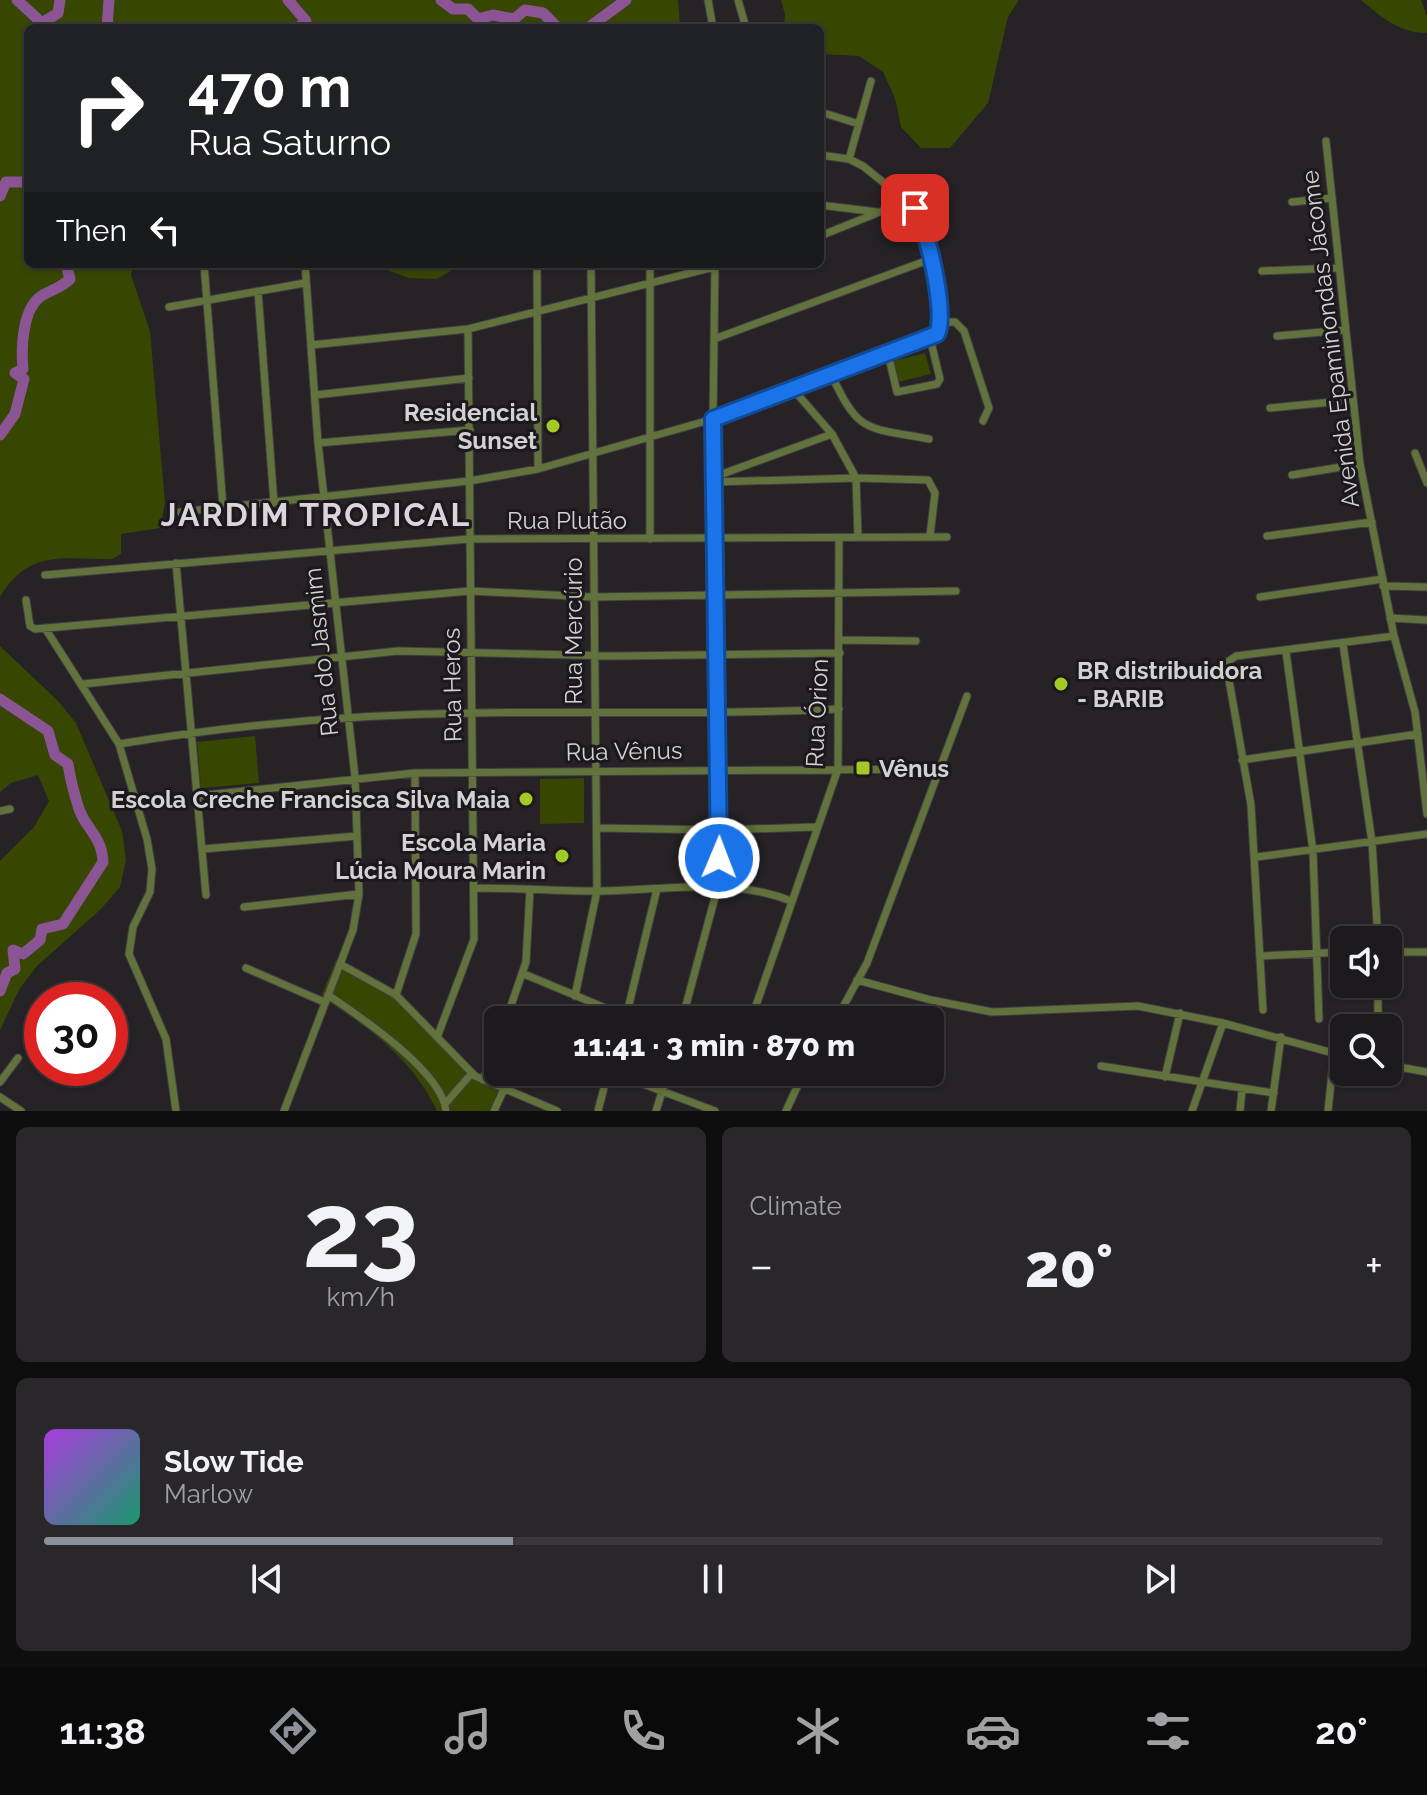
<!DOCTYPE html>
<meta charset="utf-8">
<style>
:root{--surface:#1c1a1c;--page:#292729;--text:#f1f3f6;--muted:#a0a1a3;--line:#3a383b;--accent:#8c9099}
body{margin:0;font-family:Raleway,sans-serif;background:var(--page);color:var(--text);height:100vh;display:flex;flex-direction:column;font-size:30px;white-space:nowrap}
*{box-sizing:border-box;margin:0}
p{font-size:26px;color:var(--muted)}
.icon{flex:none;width:44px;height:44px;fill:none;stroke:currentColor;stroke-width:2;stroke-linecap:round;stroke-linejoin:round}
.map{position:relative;height:1111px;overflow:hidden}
.panel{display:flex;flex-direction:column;gap:16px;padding:16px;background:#0f0e0f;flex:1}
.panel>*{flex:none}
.guide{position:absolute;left:24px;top:24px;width:800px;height:244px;border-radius:12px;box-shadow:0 2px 6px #0004,0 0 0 2px var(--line);background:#202124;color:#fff;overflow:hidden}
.tools{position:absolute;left:1330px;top:926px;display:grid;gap:16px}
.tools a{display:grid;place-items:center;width:72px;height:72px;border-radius:12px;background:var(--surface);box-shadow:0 2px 6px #0004,0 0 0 2px var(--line);font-size:40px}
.speed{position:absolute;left:24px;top:982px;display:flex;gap:16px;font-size:40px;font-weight:700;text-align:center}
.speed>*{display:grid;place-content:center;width:104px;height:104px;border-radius:50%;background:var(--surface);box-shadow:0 2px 6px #0004,0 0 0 2px var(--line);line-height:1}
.speed .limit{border:12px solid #d22;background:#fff;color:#111}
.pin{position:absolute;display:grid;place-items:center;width:68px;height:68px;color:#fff;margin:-34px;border-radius:16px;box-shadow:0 4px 12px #0006}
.me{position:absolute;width:88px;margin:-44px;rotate:1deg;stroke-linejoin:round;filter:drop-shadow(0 0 6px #0008)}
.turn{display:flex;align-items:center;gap:28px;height:168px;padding:0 32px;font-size:36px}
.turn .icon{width:104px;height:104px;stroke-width:2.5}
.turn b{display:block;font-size:56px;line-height:68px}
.then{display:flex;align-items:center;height:76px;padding:0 32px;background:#0003;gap:16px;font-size:30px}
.big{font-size:60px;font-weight:800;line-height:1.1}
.panel .card{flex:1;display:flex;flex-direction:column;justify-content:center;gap:12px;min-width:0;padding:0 28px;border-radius:12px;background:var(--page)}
.panel .dial{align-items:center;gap:0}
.dial b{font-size:104px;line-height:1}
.song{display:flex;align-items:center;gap:24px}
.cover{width:96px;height:96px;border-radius:12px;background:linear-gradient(135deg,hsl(280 70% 55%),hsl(160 70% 35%))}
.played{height:8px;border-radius:4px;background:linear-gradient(90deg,var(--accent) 35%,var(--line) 35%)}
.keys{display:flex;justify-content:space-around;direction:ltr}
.heat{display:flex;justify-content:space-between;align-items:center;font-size:44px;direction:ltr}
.panel .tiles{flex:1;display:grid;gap:16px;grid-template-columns:1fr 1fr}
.card:last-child{grid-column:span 2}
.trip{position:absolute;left:484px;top:1006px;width:460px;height:80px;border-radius:12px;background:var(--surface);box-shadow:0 2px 6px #0004,0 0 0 2px var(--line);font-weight:800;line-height:80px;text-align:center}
.dock{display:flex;height:128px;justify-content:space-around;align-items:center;background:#0b0a0b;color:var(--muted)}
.dock .icon{width:56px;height:56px}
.dock .active{color:var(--accent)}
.dock b{font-size:36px;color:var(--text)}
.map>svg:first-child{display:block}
.green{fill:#374702}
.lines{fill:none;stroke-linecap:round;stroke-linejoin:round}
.river{stroke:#8a5495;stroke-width:11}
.minor-casing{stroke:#423e42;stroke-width:9}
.minor{stroke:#62723c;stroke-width:7}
.route-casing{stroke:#114b97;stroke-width:20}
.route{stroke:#1a73e8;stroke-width:14}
.poi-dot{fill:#a3c926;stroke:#1c181d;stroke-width:3}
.labels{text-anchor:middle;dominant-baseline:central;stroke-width:6;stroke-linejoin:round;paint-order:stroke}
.street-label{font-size:24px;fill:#d3d1d4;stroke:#1c181d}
.poi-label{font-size:24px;font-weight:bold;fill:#d3d1d4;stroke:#1c181d;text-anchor:end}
.district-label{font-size:32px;font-weight:bold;letter-spacing:2px;fill:#dad5db;stroke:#1c181d}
</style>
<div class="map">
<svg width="1427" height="1111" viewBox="0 0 1427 1111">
<rect width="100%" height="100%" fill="#262226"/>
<!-- green -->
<path class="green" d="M0,0h678l2,26 -652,2v236h105l-2,11 19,56 15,172 -5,25 -39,6v20l-9,5c-49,0 -84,-10 -112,38z
M781,0h238l-11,17 -20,86 -38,45h-29l-20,-21 -6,-29 -12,-26 -24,-16 -39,-2v-26h-36l1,-13z
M1361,0h60l6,16v17c-27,0 -46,-16 -66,-33z
M371,264h90l-24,15 -28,-1z
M925,353l6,21 -33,8 -4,-21z
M0,646l58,55 18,22 46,108 4,29 -6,27 -19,22 -64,57 -17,22 -20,42v-169l34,-34 15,-26 -11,-26 -27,8 -11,9z
M255,736l4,47 -58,5 -4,-46z
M584,778v45l-44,1v-45z
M336,960l53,33 49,45 31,38 32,14 -9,21h-55c-25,-53 -68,-84 -116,-114z"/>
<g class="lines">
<!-- river -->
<path class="river" d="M17,0l25,23 16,-10 2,-13
M288,0l18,21 -8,7
M441,0l12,9h15l10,10 15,-4 21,4 11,-9 18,3 15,15
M107,28l2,-28
M588,28l38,-28
M0,196l6,-14h19l3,5
M0,435l15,-21 9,-35 -9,-6 8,-4c-2,-21 -1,-62 20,-74 10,-6 18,-7 27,-16l-4,-15
M0,699l48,32 7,24 13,9c2,13 6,29 10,42 6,22 24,29 25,56l-40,62 -21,5 -2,11 -17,14 -10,-4 2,19 -8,4 -7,18"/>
<!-- minor casing -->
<g class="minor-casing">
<path id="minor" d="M708,0l5,28
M738,0l8,28
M827,114l32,10
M1326,141l34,323 34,172 21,76 12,102
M849,159l22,-78
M1292,202l40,-4
M820,205l57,7
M820,236l87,-35
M204,264l19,243
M537,264l1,205
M1262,271l76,-3
M258,291l16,212
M169,307l136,-24
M940,322h15l9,9 25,77 -6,13
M1277,336l68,-6
M714,339l217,-80
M311,345l157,-16 258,-65
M888,354l9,38 40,-8 3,-5 -10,-41
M831,374c28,60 34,53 98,65
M792,388l40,46 24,44 2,59
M315,395l154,-17
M1270,408l83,-8
M318,443l152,-13
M1415,453l12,30
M1292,475l68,-11
M714,477l118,-43
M714,482l142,-4 72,2 7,13 -5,43
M180,512l289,-31 69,-12 175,-50 221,-83 6,-14 -9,-63 -16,-51 -52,-42 -14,-7 -29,-4
M1267,536l105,-14
M650,539v-275
M176,563l30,332
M45,575l424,-36 478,-2
M1383,586l44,1
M1260,597l123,-18
M26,600l4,26 5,3 435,-38 122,6 364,-6
M1390,618l36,2
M45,628l74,116 28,95 5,30 -2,23 -17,35 -4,27 37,85 10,72
M839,640l77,1
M1343,644l29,198 6,98
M1286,652l27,199 6,168
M83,684l315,-33 221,5 221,-3
M119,744c116,-19 238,-30 356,-31 122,-2 243,2 364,-4
M1242,760l176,-26
M196,796l219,-23 528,-4
M0,811l10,-2
M598,828l121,2 96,-3
M203,849l154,-13
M1257,857l170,-23
M475,888c41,0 81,3 122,3 65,0 132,-15 194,10
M244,907l115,-13
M1388,952h39
M1261,956l83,-4
M340,964l56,31 79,81 82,35
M246,968l78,34
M524,974l110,46
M857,980l74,20 61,12 146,-6 85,17 121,33
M328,995c31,21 114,76 118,116
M396,995l20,-61 -1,-161
M575,996l22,-105 -6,-627
M1263,1010l-12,-205 -25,-142 10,-7 158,-20
M626,1017l31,-128
M506,1020l20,-58 4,-73
M682,1020l36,-134 1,-172 -6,-295 2,-155
M751,1020l87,-251 1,-231
M836,1020l31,-57 100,-267
M1378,1028v-44
M438,1035l36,-96 -6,-610
M930,1053l2,1
M1388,1065l39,7
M1101,1066l173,27
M611,1072l104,39
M773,1072l25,9
M1165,1077l15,-64
M483,1080l15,-38
M0,1082l18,-24
M0,1097l21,14
M445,1104l27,-31
M284,1111l69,-181 6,-36 -4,-117 -37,-334 -13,-179
M494,1111l10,-22
M598,1111l10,-39
M656,1111l12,-39
M786,1111l18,-39
M1192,1111l31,-88
M1240,1111l2,-21
M1271,1111l10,-74
M1328,1111l6,-57"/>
</g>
<!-- minor -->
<use href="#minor" class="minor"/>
</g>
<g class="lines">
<!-- route casing -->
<g class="route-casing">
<path id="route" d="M719,858l-6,-439 224,-85c10,-20 -10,-107 -22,-126"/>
</g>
<!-- route -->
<use href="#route" class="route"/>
</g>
<!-- markers -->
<g class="poi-dot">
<circle cx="553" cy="426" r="8"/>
<circle cx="1061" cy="684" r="8"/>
<rect x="855" y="760" width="16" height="16" rx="4"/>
<circle cx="526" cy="799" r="8"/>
<circle cx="562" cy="856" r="8"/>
</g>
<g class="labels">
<!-- street labels -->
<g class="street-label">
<text transform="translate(1330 339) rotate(-97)">Avenida Epaminondas Jácome</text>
<text x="567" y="520">Rua Plutão</text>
<text transform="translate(573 631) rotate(-90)">Rua Mercúrio</text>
<text transform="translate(321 652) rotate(-96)">Rua do Jasmim</text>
<text transform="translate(452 685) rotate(-91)">Rua Heros</text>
<text transform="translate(817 713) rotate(-87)">Rua Órion</text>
<text transform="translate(624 751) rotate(-1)">Rua Vênus</text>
</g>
<!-- poi labels -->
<g class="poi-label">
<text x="537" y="412">Residencial<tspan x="537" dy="28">Sunset</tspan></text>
<text x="1077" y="670" text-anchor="start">BR distribuidora<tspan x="1077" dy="28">- BARIB</tspan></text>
<text x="879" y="768" text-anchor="start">Vênus</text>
<text x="510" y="799">Escola Creche Francisca Silva Maia</text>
<text x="546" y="842">Escola Maria<tspan x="546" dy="28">Lúcia Moura Marin</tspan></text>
</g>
<!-- district labels -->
<g class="district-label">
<text x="316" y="514">JARDIM TROPICAL</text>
</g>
</g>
</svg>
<div class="tools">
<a><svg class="icon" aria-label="sound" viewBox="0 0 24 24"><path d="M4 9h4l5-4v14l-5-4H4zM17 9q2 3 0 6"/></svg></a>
<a><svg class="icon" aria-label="search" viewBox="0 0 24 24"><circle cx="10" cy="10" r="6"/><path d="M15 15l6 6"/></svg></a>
</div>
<div class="speed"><div class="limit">30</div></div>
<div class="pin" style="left:915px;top:208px;background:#d93025"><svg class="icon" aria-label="arrive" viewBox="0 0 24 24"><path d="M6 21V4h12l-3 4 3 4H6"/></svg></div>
<svg class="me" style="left:719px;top:858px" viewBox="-20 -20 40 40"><circle r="17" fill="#1a73e8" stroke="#fff" stroke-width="3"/><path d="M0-11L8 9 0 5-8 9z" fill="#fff"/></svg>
<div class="trip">11:41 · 3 min · 870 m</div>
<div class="guide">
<div class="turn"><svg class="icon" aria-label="right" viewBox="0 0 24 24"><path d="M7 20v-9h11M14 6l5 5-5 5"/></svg><div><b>470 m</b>Rua Saturno</div></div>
<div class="then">Then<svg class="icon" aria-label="left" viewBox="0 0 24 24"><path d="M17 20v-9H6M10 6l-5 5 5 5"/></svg></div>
</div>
</div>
<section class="panel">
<div class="tiles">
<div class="card dial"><b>23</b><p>km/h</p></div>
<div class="card"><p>Climate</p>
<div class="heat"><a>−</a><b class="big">20°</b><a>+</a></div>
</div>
<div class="card">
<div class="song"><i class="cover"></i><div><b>Slow Tide</b><p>Marlow</p></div></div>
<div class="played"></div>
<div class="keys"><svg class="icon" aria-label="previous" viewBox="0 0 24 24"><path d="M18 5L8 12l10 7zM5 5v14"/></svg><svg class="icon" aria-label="pause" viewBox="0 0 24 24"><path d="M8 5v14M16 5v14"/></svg><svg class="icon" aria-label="next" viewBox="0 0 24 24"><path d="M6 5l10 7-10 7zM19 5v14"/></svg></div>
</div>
</div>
</section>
<nav class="dock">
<b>11:38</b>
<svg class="icon active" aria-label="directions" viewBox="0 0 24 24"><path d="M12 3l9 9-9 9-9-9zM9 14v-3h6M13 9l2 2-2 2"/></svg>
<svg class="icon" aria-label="music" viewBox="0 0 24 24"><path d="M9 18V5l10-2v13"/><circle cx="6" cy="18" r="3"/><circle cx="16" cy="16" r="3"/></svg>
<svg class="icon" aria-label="phone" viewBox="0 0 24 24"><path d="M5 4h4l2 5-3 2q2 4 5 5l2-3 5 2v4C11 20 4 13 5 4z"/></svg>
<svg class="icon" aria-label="climate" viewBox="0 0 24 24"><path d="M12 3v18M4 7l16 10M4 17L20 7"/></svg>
<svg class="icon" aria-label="car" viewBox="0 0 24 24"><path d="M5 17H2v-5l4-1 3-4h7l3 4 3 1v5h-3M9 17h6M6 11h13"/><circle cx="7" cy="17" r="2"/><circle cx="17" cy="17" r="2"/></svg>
<svg class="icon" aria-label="filters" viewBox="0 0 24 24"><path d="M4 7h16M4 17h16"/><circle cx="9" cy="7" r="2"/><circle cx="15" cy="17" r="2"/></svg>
<b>20°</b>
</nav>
